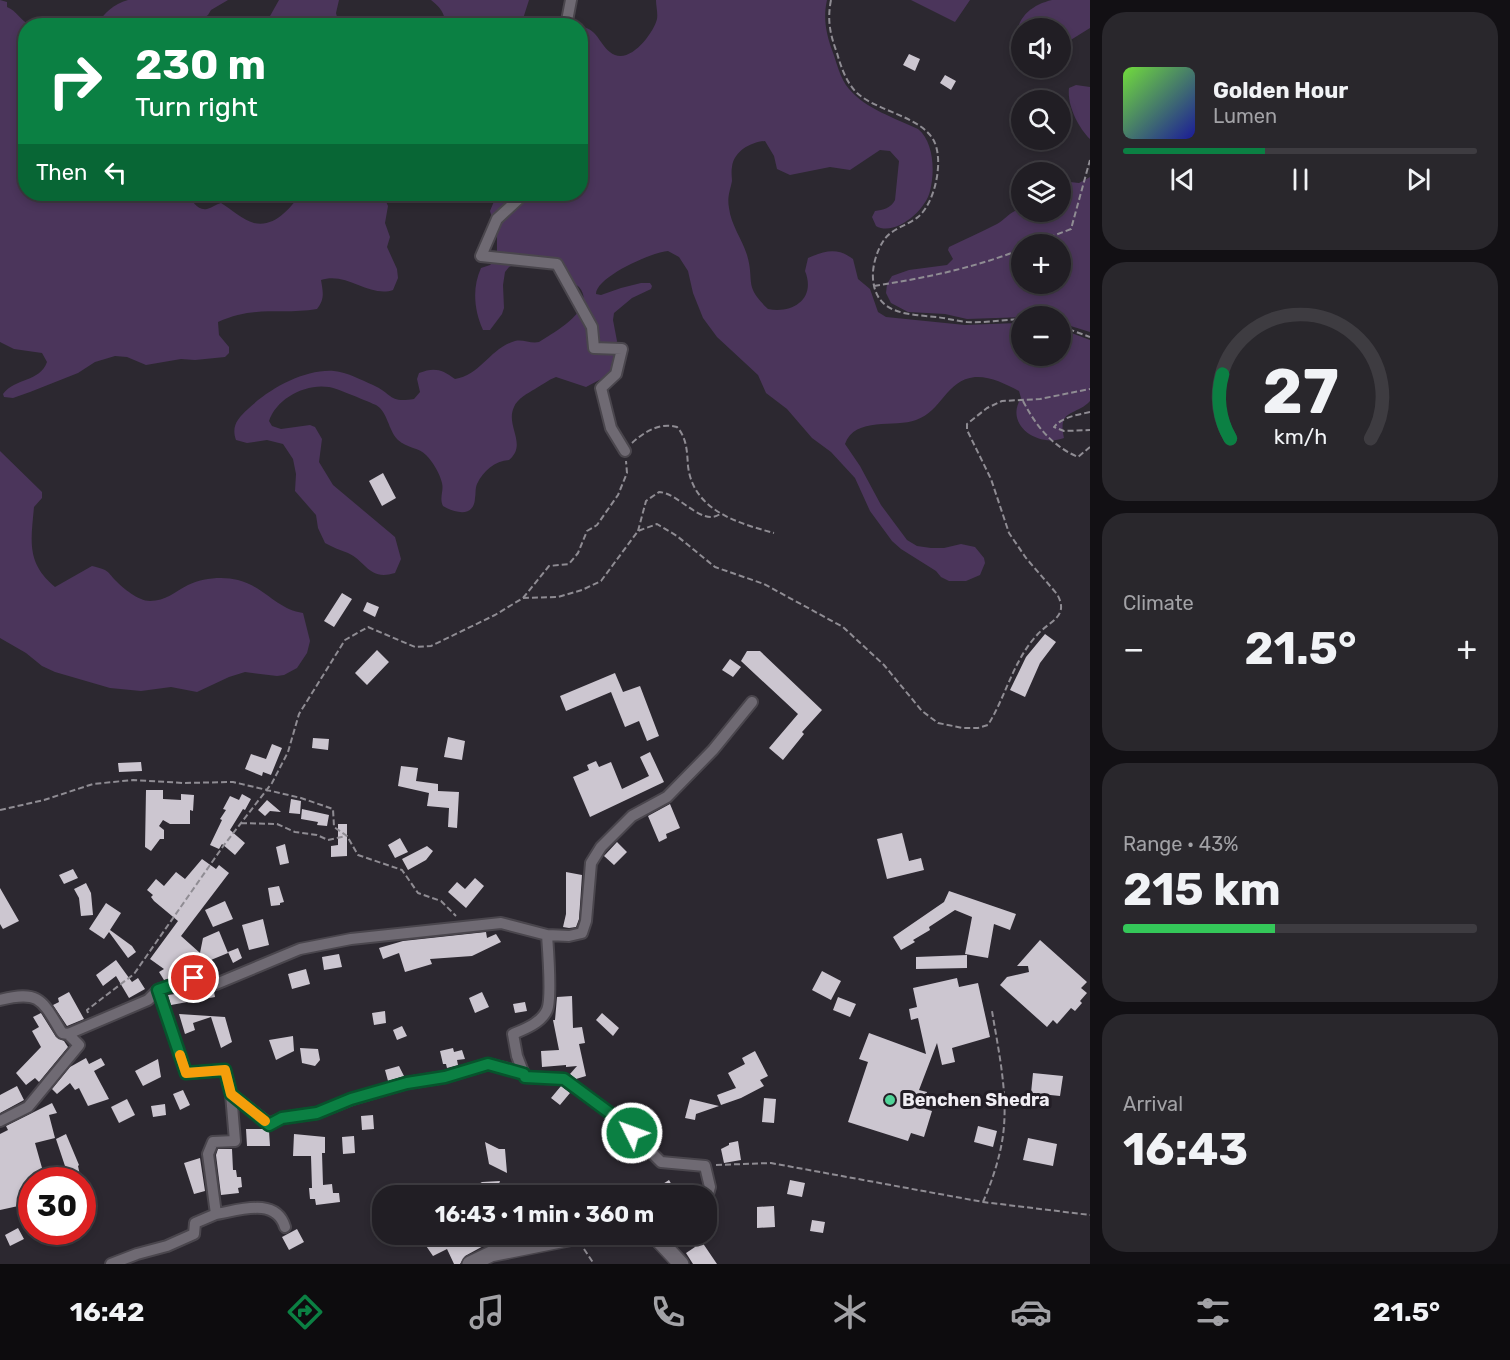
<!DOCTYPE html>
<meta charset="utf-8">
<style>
:root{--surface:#211e24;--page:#29272c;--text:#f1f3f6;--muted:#a2a2a6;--line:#3e3c41;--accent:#0b8043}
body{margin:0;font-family:Rubik,sans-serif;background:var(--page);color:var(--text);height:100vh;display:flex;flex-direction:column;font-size:22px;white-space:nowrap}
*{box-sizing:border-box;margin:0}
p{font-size:20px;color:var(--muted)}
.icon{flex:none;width:33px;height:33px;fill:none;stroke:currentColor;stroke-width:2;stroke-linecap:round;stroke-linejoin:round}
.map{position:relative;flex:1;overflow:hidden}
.side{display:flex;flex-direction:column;gap:12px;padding:12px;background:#121014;width:420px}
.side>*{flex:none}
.top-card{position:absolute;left:18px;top:18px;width:570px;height:183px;border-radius:24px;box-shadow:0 3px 9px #0003,0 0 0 2px var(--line);background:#0b8043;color:#fff;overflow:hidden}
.buttons{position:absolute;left:1011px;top:18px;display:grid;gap:12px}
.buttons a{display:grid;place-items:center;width:60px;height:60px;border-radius:50%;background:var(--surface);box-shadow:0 3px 9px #0003,0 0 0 2px var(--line);font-size:30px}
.speed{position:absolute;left:18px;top:1167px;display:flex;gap:12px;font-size:30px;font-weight:700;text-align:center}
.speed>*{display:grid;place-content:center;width:78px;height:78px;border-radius:50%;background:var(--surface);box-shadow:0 3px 9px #0003,0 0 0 2px var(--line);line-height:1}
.speed .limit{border:9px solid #d22;background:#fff;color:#111}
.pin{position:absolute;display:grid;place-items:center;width:51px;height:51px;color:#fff;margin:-26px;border:3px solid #fff;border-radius:50%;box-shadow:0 2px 6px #0007}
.me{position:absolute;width:66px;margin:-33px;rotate:312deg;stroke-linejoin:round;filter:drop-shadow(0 0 4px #0008)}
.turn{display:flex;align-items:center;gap:21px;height:126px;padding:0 18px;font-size:27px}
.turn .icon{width:78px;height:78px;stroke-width:2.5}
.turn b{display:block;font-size:42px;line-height:51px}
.then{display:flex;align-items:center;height:57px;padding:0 18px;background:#0003;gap:12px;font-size:22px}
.big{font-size:45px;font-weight:700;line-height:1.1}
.side .tile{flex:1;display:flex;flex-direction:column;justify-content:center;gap:9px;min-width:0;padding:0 21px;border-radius:24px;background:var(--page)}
.side .dial{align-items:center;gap:0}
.dial svg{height:156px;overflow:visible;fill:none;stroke:var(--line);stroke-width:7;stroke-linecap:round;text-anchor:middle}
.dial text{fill:var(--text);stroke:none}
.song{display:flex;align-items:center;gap:18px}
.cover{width:72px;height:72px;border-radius:9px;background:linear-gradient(135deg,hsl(100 70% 55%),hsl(240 70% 35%))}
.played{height:6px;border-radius:3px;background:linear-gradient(90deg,var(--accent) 40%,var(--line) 40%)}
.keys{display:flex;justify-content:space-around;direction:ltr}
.heat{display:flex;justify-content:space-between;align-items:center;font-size:33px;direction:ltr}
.charge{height:9px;border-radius:4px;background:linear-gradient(90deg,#34c759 43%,var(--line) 0)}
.trip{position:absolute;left:372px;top:1185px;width:345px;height:60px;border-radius:24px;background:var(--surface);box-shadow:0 3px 9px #0003,0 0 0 2px var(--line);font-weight:700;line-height:60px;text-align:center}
.menu{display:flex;height:96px;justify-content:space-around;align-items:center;background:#0d0c0e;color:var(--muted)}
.menu .icon{width:42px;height:42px}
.menu .selected{color:var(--accent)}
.menu b{font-size:27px;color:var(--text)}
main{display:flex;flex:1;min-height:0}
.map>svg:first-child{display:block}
.green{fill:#4b355b;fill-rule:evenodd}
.building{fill:#ccc6d0}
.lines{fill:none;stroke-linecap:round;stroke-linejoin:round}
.street-casing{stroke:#4a464d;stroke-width:14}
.secondary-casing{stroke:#4a464d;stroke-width:18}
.path{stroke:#8f8c93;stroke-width:2;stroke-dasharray:6 3;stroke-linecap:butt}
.street{stroke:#6f6a73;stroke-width:10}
.secondary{stroke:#6f6a73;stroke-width:15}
.route-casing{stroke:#07532c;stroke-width:15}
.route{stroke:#0b8043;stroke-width:10}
.slow{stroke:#f59e0b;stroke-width:10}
.poi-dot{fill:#50d398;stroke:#231e26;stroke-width:2}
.labels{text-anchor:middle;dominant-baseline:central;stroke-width:6;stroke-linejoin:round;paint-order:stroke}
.poi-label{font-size:18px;font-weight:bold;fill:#f0edf3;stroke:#231e26;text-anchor:start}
</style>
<main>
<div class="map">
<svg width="1090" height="1264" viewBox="0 0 1090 1264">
<rect width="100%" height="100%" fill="#2c2830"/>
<!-- green -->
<path class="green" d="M0,0l7,2v5c10,4 13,13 23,18l-4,1v168h164c1,7 8,17 17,15 5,-1 9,-5 14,-6 10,6 22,17 33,20 20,5 37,-15 46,-29h80l4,3 4,9 -3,17 5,14 -3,10 10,22 1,9 -5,12c-23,8 -47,-19 -72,-10 2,12 4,19 -4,29 -37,6 -62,-4 -99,13l1,13 10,12v6l-4,4 -30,3 -14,-1 -35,6 -19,-8 -12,-1 -20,6 -17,11 -48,19 -17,6 -9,-1 -1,-3c12,-16 37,-12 44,-32l-5,-9 -28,-4 -14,-7z
M128,0h100l-17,10 -3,5 -15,10h-97c9,-12 17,-21 32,-25z
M279,0h60l-3,13 3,12h-74z
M431,0h98l-8,25 -76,1c1,-12 -5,-19 -14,-26z
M656,0h171c-4,18 -1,33 5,50 5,13 8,29 17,39 17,20 46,29 69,40 16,13 17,43 12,62 -4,19 -35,46 -54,35l-4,-9 3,-6c8,-1 16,-3 20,-11l4,-39 -9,-10 -10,-1 -30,20 -20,-3 -40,8 -13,-6 -3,-13 -9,-15c-14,1 -31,10 -33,26 -1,5 0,10 0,14 -2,10 -5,16 -3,27 2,17 13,31 18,47 8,27 -4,30 21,54 26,5 48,-11 37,-38l3,-13c17,-7 29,-11 45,1l5,20 12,10 8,23 8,5 79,8 56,-2 1,33h38l1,-27 29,11v61c-13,15 -33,7 -26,37 -26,10 -60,-13 -43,-40l-2,-7c-13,-7 -29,-15 -44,-14 -29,3 -33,34 -59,43 -21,8 -61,-4 -71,24l15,22 21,39 26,35 10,6 14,2h13l17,-4 14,3 9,11 1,5 -5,12 -14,6h-17l-8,-4 -5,-6 -35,-22 -9,-8 -22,-30 -15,-33 -24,-26 -19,-14 -25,-29 -21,-16 -8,-18 -41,-38 -14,-19 -10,-25 -5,-22 -9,-14 -11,-6c-16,1 -72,26 -72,43l5,1 20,-7 20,-5h9l2,3 -1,3 -19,9 -18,15 -1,7 4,21 -7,31 -5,5 -19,10 -30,-10c-8,3 -14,8 -21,12 -7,4 -18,10 -21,18 -9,19 14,37 -5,53 -14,1 -26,11 -32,24 -2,5 -1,9 -2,14 -1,20 -20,15 -32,8 -4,-8 1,-15 -1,-23 -2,-9 -9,-21 -16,-28 -6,-7 -19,-7 -28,-15 -10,-10 -10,-28 -22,-35 -5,-2 -42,-18 -47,-18 -24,-4 -53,12 -60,34l3,5 9,3 29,-4 5,2 7,12 -3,23 14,23 62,52 6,22 -6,14c-26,8 -28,-11 -47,-20 -8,-3 -16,-6 -23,-10l-7,-15 -2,-13 -21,-24 1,-17 -3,-15 -10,-15 -16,-4 -20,3 -11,-3c-5,-14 2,-22 12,-31 21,-20 56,-40 86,-38 13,1 27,9 39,14 20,9 15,18 41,14l6,-7 -3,-13 2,-6c15,-6 23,-4 36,6 26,-4 35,-31 60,-38 8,-2 16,3 24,1 14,-9 59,-33 40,-55 -4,-4 -8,-4 -13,-6 -14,-10 -13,-20 -33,-25l-24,11 -4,5 -2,13 1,23 -2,6 -12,16h-7c-9,-20 -11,-42 -2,-62l9,-3 7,-7v-23l-7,-24 7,-17h83l1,-167c18,1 19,22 34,28 17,7 39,-23 42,-36 1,-6 -1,-13 -1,-19z
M911,0h59l-15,22z
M1052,0h38v28l-29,18 -1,-18h-38l-1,14 -4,-6c0,-20 17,-32 35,-36z
M1076,85l14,2v52c-12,-12 -23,-34 -21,-51z
M1058,166l12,16 9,1 11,-6v155l-29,-9 -1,-7 -93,3 -22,-5 -37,-2 -17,-9 -5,-10 1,-9 5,-8 17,-6 38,-5 6,-6 -5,-9 1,-3c16,-8 33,-15 48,-23 9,-5 13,-13 24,-15l1,3h38v-40h-12l6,-5zM1022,244h38v40h-38z
M0,451l42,41v6l-8,9c-3,34 -8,56 21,80l37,-21c4,1 9,2 13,4 4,2 7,7 10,10 8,8 23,21 35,21 16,0 24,-9 38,-16 14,-7 35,-9 50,-5 25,6 40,30 65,33l7,28 -3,12 -10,15 -13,7 -7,1 -32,-4 -16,5 -32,15 -26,-5 -30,4 -31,-3 -55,-16 -13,-6 -16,-13 -26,-15z"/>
<!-- building -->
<path class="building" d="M909,54l11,5 -5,12 -12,-6z
M945,75l11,6 -5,9 -11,-7z
M383,473l13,25 -14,8 -13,-25z
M342,593l10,6 -18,28 -10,-6z
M367,602l12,5 -4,10 -12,-6z
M1045,634l11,8 -16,21 -15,34 -15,-7 16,-33z
M377,650l12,12 -22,23 -12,-12z
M747,651h13l62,59 -20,22 2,2 -21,26 -14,-12 29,-34 -57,-53z
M730,659l11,8 -8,10 -11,-7z
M615,673l8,19 17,-6 19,50 -12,5 -8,-20 -14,6 -14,-35 -45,19 -6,-15z
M448,737l17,4 -3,19 -18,-3z
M313,738l16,1 -1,11 -16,-2z
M272,744l10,4 -11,27 -8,-3 -1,4 -17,-7 6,-15 15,5z
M650,752l14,30 -74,35 -17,-40 16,-7 -2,-5 9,-4 3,6 12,-5 11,27 27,-13 -9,-19z
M141,762l1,9 -23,1 -1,-9z
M401,766l17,2 -2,13 22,3v7l21,1 -2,36 -9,-1 1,-19 -22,-2 2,-13 -31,-7z
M146,790h17v9l18,1v-6l13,1 -1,16 -3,-1v14h-20l-7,-4 -4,6 5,4v9h-4l-9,12 -6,-4z
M242,794l9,5 -6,11 -2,-1 -13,21 15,13 -10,12 -13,-11 -3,5 -9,-4 12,-25 -2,-1 6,-9 -3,-1 7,-13 9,4z
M291,799l10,2 -1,13 -11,-1z
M267,800l14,12 -11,-1 -5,5 -7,-6z
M670,804l10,24 -14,6 1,4 -8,4 -11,-26z
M302,809l27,6 -2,11 -10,-1 1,-3 -17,-3z
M338,824h9v32l-16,1v-11l7,-1z
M902,833l7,28 12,-3 3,12 -37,9 -10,-40z
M400,838l8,14 -13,6 -7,-13z
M617,842l10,10 -13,13 -10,-9z
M285,844l4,19 -9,2 -4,-18z
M427,846l6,5 -7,9 -18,10 -6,-11z
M202,859l14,10 3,-4 10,8 -48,63 19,17 3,-15 16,-7 9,22 -27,11 2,8 -11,-1 -28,9 -5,-8 5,-3 -14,-10 28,-38 -24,-20 -3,-4 2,-2 -6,-5 9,-11 8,7 12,-14 9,7z
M73,869l5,9 -14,6 -5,-9z
M566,872l16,3 -3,44 -3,8 -7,1 -6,-1 3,-13z
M475,878l9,8 -18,22 -18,-16 9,-10 8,7z
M86,883l5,10 2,22 -12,1 -2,-18 -5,-9z
M279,886l5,16 -4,1v2l-9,1 -3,-18z
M0,888l19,33 -16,8 -3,-5z
M949,891l67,23 -6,16 -16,-6 -6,34 -23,-4 7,-37 -17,-7 -26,17 1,3 -17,10 2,2 -14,8 -8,-13 51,-35z
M225,901l8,18 -20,8 -8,-17z
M106,903l15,10 -11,17 22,16 4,6 -8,6 -19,-26 -5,7 -15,-10z
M263,919l6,26 -20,5 -7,-25z
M486,932l1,6 9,-4 5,8 -29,14 -42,3 2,5 -27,8 -6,-19 -16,6 -4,-11 24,-7z
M1040,940l47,42 -6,6 6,5 -7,8 2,2 -7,8 -4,-3 -14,16 -4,-4 -6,7 -47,-42 7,-8 22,-5 -1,-6h-11z
M238,948l4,10 -9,5 -5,-11z
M339,954l3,13 -18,3 -2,-13z
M967,955v13l-51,1v-12z
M116,960l16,22 6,-4 7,11 -16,9 -13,-22 -13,10 -7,-11z
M306,969l4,15 -18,5 -4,-15z
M822,971l19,10 -10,19 -19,-10z
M957,978l2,9 19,-4 12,54 -38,11 3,14 -13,3 -5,-22 -18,47 8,2 -5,16 10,3 -8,26 -13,-4 -3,8 -60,-19 20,-60 -9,-3 10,-26 57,21 -8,-36 -7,2 -2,-11 8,-2 -4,-19z
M69,992l15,27 -17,7 -14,-21 6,-3 -1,-4z
M190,992l7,3 17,-3 1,5 -44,8 -3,-10z
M482,992l7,15 -14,6 -6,-15z
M572,996l1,32 9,-1 3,16 -6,1 7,32 -10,3 -6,-5 7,-8 -11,1v-2l-24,2 -1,-16 18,-1 -6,-30h2l2,-23z
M838,997l18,7 -6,13 -17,-7z
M525,1002l2,9 -12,2 -2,-9z
M385,1011l1,12 -12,2 -2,-12z
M41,1013l15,24 8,4 4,6 -29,35 -4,-4 -9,7 -10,-12 25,-26 -9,-16 7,-4 -6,-10z
M602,1013l17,15 -6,8 -17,-16z
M179,1014l46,3 7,25 -11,6 -10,-31 -18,6 2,7 -10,4z
M402,1026l5,10 -10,4 -4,-10z
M293,1036l1,15 -18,9 -7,-20z
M300,1048l18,1 2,11 -5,6 -13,-3z
M453,1048l1,4 8,-2 3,9 -8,1 1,5 -11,3 -1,-4h-3l-3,-13z
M755,1051l13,25 -8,4 4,6 -23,12 -20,7 -4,-10 19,-7 -8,-15 17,-9 -3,-6z
M86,1058l3,6 12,-6 4,7 -11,6 15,28 -21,7 -9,-18 -4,2 -5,-7 -13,11 -5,-5 18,-22z
M158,1059l3,18 -18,9 -8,-15z
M399,1066l5,10 -16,5 -3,-11z
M1033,1073l30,3 -3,20 -29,-3z
M17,1086l7,14 -24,13v-18z
M561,1086l9,7 -10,12 -9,-7z
M183,1090l7,15 -10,5 -7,-16z
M764,1098l12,1 -2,24 -12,-1z
M127,1099l8,16 -16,8 -8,-16z
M690,1099l29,7 -23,8 -1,6 -10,-2z
M52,1103l5,10 -8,2 6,23 -20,5 9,32 22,-6 -10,-30 10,-5 13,31 -1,1 3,14h-49v23l-32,7v-76l8,-4 -2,-4z
M165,1104l1,11 -13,2 -2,-11z
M649,1107l5,13 -16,8 -8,-10z
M373,1115l1,14 -12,1 -1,-14z
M978,1126l19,5 -4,16 -19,-5z
M246,1129h17l6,2 1,15h-23z
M294,1134l31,3v16h-3l1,32 9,-1 1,9h6l1,9 -24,3 -1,-6h-5l-1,-11h3l-1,-32h-18z
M354,1136l1,17 -12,1 -1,-17z
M1028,1138l29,6 -4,22 -30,-6z
M738,1141l3,19 -17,3 -3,-14 8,-4v-2z
M485,1142l14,7h6l2,24 -18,-9z
M218,1149h14l1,21h3l1,7h4l1,10 -4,1 1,5 -18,2 -5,-40z
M200,1158l5,33 -11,3 -10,-31z
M669,1180l7,12 -2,1 15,-8 6,11h-51z
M790,1180l15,3 -3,14 -15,-3z
M500,1181l-2,6 8,9h-47l23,-14z
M774,1206l1,21 -18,1v-21z
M812,1220l13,2 -2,11 -13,-2z
M18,1228l6,11 -14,7 -5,-11z
M297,1229l7,13 -15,8 -7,-13z
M418,1234h61l8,10 -22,12 -5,8h-6l-7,-15 -14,7z
M700,1239l17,25h-24l-7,-11 9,-6 -3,-3z"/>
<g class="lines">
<!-- street casing -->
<g class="street-casing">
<path id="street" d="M566,26l5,-26
M524,194l-27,25 -16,37 76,8 35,63 2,21 28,1 -6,25 -15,14 10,40 14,23
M547,935l22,1 13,-3 4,-12 5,-58 10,-16 31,-31 35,-19 46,-47 39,-48
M158,990l28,83 39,-3 6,24 38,30 13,-6 35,-5 35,-14 55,-16 38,-6 43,-13 36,9
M0,1000c40,-10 42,0 62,33l6,1
M231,1094l4,47 -22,1 -5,12 8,60c24,-4 60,-17 69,13
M0,1121l28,-14 51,-62 -11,-11 80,-34 10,-10 36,-12 2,10 20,-4 84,-35 51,-10 150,-16 46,12c1,14 5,64 0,75 -6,13 -22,19 -34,24l4,22 8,21 39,2 54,40 43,43 44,4 5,21 -4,14
M660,1242l17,-8
M111,1264l26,-10 30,-8 27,-12 1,-11 21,-9"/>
</g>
<!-- secondary casing -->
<g class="secondary-casing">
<path id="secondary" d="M653,1234l28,30
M470,1264l21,-10 100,-20"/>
</g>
<!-- path -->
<path class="path" d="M831,0c-4,20 -1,34 6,53 4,14 9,29 20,40 21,19 64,23 77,48 10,20 1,62 -16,76 -10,8 -27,12 -34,23 -7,10 -12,26 -11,39 3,36 35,35 63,38 10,1 20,4 31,5 18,1 36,-2 55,-3
M1032,244l39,-15 19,-69
M874,286c51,-8 100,-18 148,-37
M1060,326l30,11
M1023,401c13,25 29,45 55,56l12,-10
M1090,412c-13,3 -28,5 -36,15l10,4 26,-1
M632,443c12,-11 28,-21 45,-16 10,11 10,25 11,39 5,44 49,57 86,67
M638,531l8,-30 13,-9c20,1 43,35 61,22
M523,598l26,-32 20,-2 9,-11 9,-22 10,-6 21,-30 9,-22 -1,-12
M0,810l44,-10 49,-16 40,-4 51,3 49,-1 68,16 32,11 1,18 13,9 11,19 44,15 16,23 23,8 15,15
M241,823l36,1 18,8 22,3 11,5 18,-4
M88,1013l-1,-3 47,-36 90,-129 48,-62 16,-31 11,-38 46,-74 23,-13 47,20 16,-1 64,-31 28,-17 35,-1 24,-7 19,-9 37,-50 19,-7 20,12 38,31 49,17 79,43 41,38 38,46 16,12 25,5h15l10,-3c18,-29 25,-64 49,-90 12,-14 33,-18 20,-41l-31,-36 -17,-25 -18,-54 -24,-49v-6l20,-16 15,-7 38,-2 50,-10
M716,1165l55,-2 212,39 107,13
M983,1202c10,-23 19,-50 21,-76 3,-38 -6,-78 -12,-115
M584,1249l10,15"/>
<!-- street -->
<use href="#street" class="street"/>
<!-- secondary -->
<use href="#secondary" class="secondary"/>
</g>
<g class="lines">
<!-- route casing -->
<g class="route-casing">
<path id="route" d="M194,978l-36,12 28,83 39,-3 6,24 38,31 13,-7 35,-5 34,-14 56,-16 38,-6 43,-13 36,10 1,3 39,2 54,40 14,14"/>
</g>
<!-- route -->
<use href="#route" class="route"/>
<!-- slow -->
<path class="slow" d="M180,1055l6,18 39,-3 6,24 34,27"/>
</g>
<!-- markers -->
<circle class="poi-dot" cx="890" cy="1100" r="6"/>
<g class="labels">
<!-- poi labels -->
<g class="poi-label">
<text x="902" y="1100">Benchen Shedra</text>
</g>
</g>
</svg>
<div class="buttons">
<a><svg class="icon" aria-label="sound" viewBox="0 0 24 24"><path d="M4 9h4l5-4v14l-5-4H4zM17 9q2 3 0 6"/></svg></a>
<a><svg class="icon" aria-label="search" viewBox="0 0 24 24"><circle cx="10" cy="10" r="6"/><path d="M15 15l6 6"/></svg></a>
<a><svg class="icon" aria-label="layers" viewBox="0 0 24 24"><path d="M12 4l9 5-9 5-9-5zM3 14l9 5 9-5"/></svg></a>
<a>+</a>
<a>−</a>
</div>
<div class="speed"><div class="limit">30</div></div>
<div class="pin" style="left:194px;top:978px;background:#d93025"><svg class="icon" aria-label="arrive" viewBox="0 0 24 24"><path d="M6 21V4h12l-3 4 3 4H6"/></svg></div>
<svg class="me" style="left:632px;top:1133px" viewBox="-20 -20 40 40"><circle r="17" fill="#0b8043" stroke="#fff" stroke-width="3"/><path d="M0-11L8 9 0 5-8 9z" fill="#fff"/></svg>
<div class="trip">16:43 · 1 min · 360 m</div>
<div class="top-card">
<div class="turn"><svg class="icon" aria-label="right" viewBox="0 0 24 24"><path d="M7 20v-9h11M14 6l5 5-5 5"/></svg><div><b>230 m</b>Turn right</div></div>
<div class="then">Then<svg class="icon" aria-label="left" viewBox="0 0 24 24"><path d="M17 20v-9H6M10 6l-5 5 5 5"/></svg></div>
</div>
</div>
<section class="side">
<div class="tile">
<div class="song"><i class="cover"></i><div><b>Golden Hour</b><p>Lumen</p></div></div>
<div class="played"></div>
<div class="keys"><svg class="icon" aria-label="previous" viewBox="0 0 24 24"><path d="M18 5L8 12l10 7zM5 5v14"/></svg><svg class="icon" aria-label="pause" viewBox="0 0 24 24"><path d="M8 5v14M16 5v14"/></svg><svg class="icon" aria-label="next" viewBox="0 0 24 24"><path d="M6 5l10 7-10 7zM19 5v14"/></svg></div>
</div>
<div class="tile dial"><svg viewBox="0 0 100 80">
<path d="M14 69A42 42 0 1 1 86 69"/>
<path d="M14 69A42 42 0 0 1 10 36" stroke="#0b8043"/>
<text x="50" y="56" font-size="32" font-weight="700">27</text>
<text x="50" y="72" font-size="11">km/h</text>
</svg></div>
<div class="tile"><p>Climate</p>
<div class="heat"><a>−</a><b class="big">21.5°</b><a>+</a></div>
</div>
<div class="tile"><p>Range · 43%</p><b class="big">215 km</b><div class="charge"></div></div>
<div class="tile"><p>Arrival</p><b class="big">16:43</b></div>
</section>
</main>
<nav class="menu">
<b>16:42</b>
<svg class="icon selected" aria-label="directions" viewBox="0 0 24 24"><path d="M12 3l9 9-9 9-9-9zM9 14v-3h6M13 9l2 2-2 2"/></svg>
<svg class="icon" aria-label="music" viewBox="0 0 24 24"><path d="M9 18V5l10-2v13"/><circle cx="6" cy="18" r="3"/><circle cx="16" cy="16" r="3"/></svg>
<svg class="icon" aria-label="phone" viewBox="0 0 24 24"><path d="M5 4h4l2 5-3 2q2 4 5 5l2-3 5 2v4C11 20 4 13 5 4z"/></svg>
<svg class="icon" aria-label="climate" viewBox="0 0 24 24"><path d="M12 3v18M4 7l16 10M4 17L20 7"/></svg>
<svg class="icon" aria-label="car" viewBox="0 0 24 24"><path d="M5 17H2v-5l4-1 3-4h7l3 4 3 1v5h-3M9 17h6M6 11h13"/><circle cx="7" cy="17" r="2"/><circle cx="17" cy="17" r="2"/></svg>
<svg class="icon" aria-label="filters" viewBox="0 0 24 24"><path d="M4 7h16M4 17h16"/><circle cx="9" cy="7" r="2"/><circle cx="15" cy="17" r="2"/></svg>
<b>21.5°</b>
</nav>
